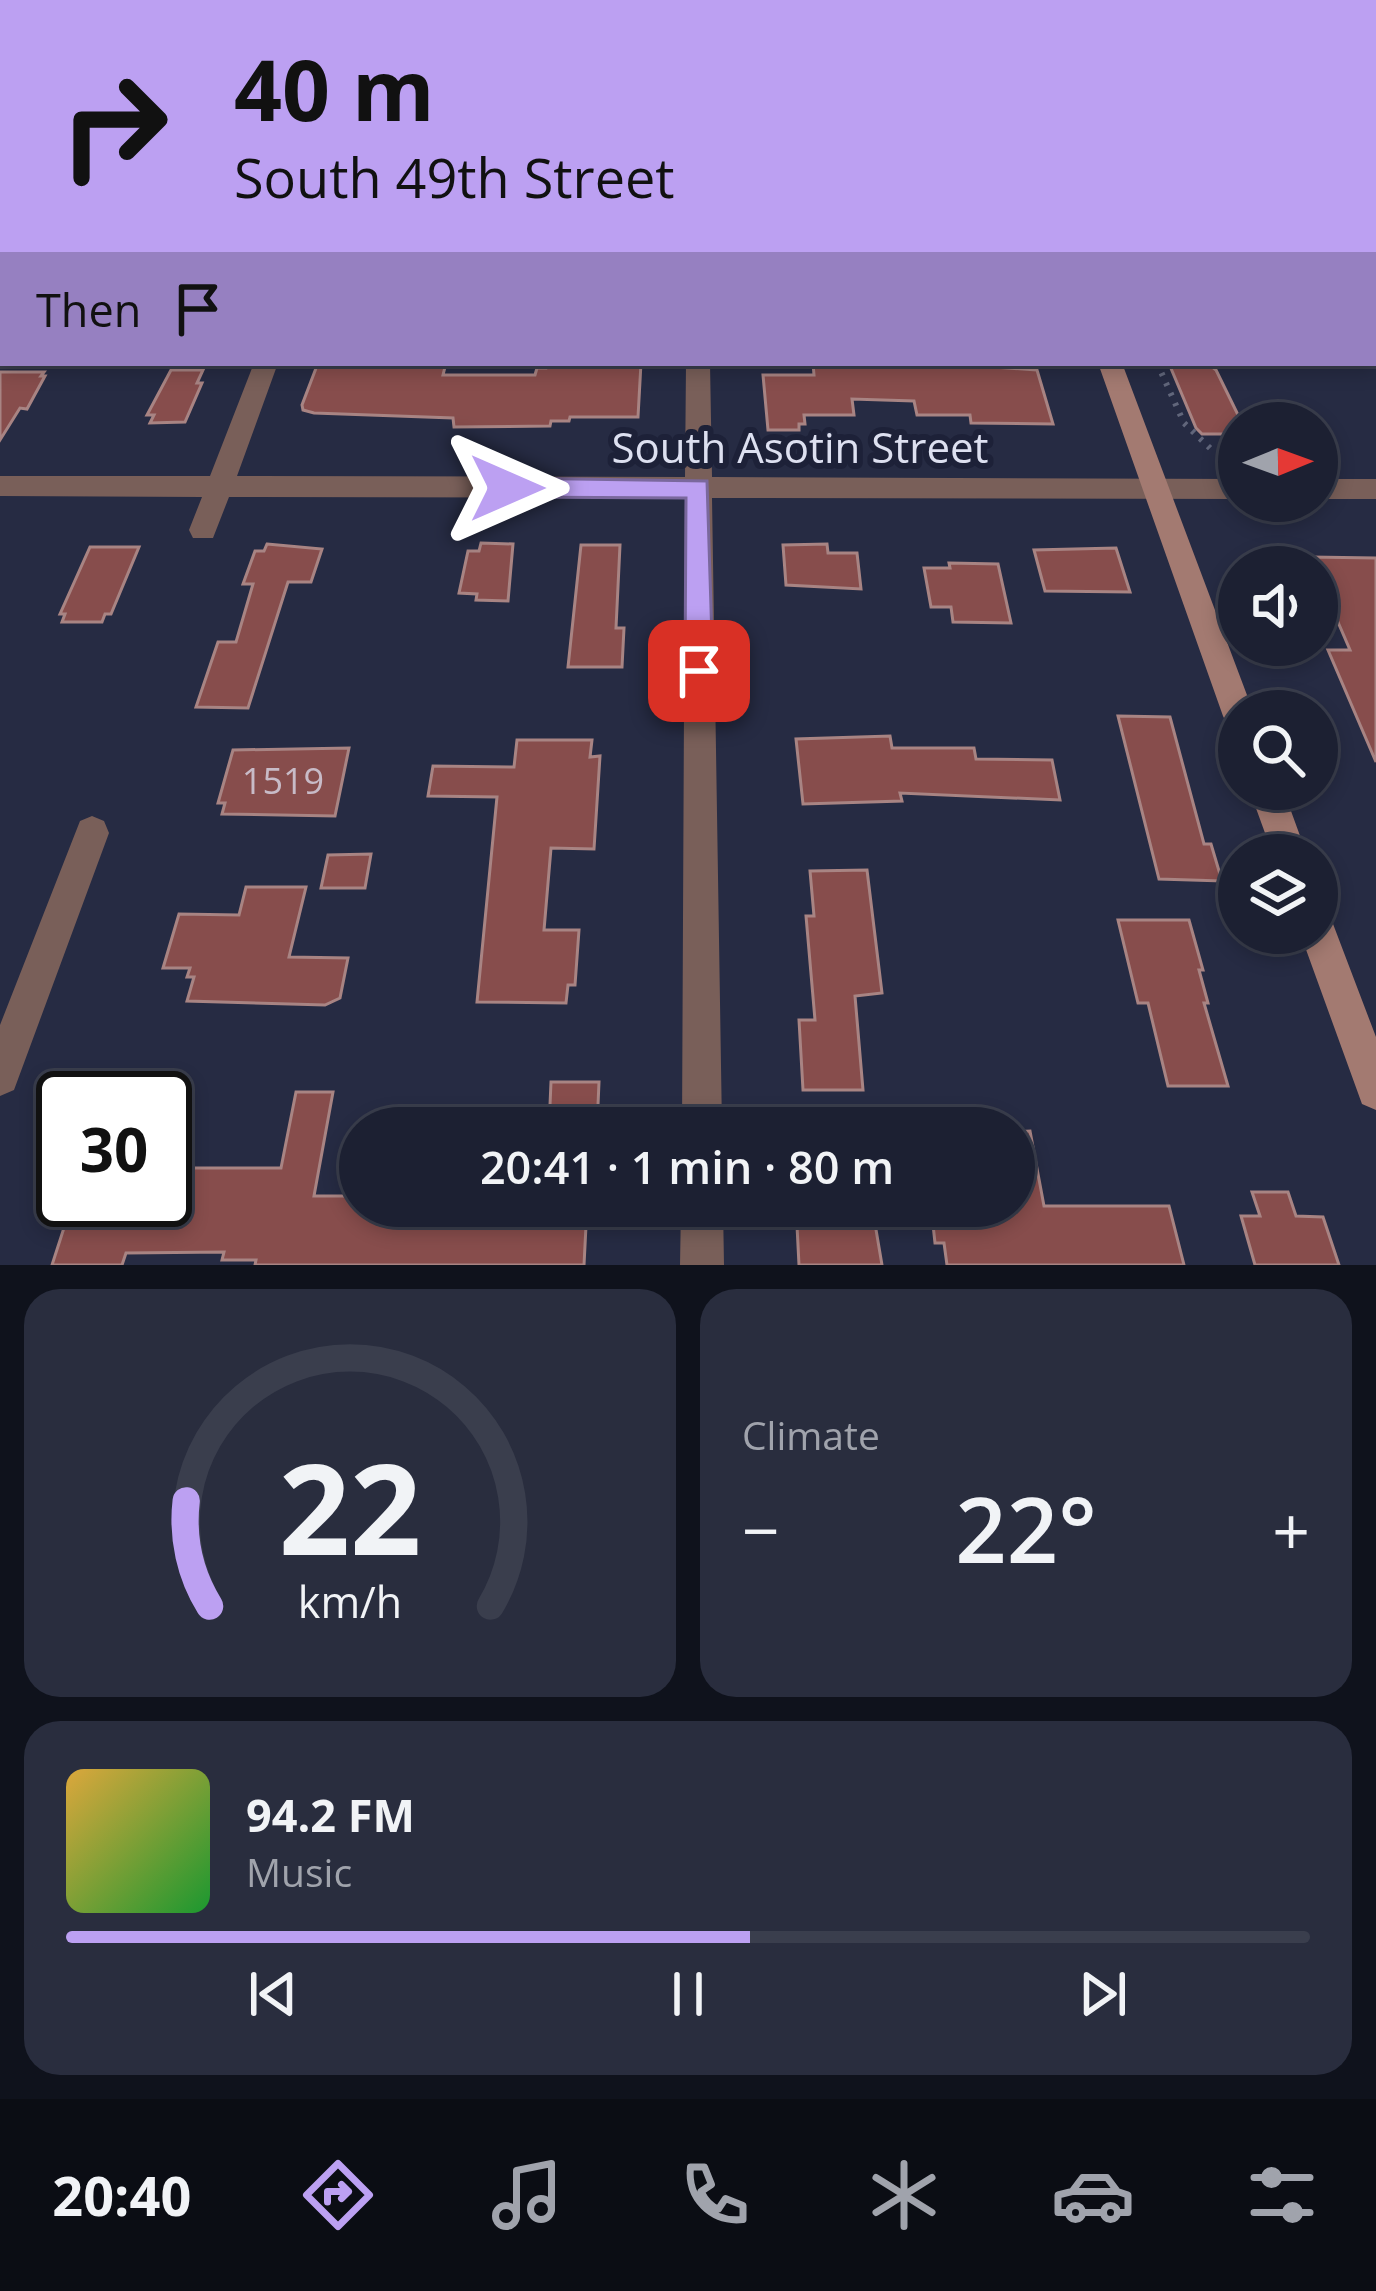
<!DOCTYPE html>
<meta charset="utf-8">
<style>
:root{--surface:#1c2032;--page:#292d3e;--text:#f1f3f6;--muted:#a0a3ac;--line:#3a3e4d;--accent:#bca0f2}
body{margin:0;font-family:"Open Sans",sans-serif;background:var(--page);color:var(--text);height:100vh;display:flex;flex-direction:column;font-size:45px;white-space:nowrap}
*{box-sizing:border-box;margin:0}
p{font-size:39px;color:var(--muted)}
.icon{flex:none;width:66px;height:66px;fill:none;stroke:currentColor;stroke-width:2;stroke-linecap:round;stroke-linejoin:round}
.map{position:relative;height:1265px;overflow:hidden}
.details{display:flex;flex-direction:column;gap:24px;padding:24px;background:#0f121c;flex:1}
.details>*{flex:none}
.hud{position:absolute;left:0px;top:0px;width:1377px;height:366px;box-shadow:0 6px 18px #0003,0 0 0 3px var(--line);background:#bca0f2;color:#111;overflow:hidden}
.needle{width:78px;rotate:89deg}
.buttons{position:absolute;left:1218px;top:402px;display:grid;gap:24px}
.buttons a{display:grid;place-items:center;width:120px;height:120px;border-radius:50%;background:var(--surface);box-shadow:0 6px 18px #0003,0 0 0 3px var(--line);font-size:60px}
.speed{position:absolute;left:36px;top:1071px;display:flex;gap:24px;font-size:60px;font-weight:700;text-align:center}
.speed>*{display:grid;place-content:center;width:156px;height:156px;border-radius:50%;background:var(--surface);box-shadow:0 6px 18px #0003,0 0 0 3px var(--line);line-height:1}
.speed .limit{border:6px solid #111;border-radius:18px;background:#fff;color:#111}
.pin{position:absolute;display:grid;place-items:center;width:102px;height:102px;color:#fff;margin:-51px;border-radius:24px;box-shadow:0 6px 18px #0006}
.me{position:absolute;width:132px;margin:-66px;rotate:90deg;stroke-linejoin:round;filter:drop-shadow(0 0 9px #0008)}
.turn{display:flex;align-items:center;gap:42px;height:252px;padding:0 36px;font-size:54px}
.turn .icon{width:156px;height:156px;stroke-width:2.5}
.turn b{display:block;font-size:84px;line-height:102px}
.then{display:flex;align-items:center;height:114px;padding:0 36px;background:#0003;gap:24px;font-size:45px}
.big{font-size:90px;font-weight:600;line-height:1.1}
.details .tile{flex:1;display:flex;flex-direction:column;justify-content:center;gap:18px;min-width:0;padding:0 42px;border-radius:36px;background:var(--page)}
.details .dial{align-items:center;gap:0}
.dial svg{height:312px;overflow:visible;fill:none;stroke:var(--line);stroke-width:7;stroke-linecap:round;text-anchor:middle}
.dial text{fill:var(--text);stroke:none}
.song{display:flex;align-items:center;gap:36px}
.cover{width:144px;height:144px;border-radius:18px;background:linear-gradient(135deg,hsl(40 70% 55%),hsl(130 70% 35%))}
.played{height:12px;border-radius:6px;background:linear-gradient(90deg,var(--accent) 55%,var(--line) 55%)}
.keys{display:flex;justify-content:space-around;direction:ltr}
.heat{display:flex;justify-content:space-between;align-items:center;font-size:66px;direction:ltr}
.details .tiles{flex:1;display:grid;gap:24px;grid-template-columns:1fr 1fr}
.tile:last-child{grid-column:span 2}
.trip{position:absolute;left:339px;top:1107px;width:696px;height:120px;border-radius:60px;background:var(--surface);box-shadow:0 6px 18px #0003,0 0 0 3px var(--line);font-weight:600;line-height:120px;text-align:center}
.tab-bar{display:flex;height:192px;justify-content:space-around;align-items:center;background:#0b0d14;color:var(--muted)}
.tab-bar .icon{width:84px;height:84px}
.tab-bar .current{color:var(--accent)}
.tab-bar b{font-size:54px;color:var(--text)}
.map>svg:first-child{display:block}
.education{fill:#422e31}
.building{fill:#874d4c;stroke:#a88483;stroke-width:3}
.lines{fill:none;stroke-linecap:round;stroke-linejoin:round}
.path{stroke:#61667b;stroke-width:6;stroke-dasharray:3 8;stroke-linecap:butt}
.minor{fill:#795f59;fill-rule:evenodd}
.tertiary{fill:#795f59;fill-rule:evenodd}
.secondary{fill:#a37a71;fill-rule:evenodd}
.route{fill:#bca0f2;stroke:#7a689d;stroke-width:3}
.labels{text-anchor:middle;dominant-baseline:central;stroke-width:12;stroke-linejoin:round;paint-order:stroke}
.number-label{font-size:36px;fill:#c8bbc7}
.street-label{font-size:42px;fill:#dde0f0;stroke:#1d2138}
</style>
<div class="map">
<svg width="1376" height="1265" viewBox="0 0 1376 1265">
<rect width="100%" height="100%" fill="#262b43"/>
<!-- education -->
<path class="education" d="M0,0h665l-662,3v64z"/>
<!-- building -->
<path class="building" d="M318,363h128l-3,12h92l2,-7h9l1,-5h94l-3,54h-68l-1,4h-18l-1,5 -96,1 -1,-9 -139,-5 -11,-3 -1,-5z
M813,363h124l100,7 16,54 -82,-1 -1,-8h-53l-3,-14 -62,-2 2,16h-50l1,9h-6v6h-31l-5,-55h51z
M1170,366h41l5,4 26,53 -3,11h-37l-6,-6z
M171,370h32l-6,13h5l-17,39 -35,1 4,-8h-7z
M0,372h44l-3,4h4l-18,33 -7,-1 -20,32z
M481,543l32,1 -5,57 -32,-1 1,-6 -18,-1 9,-42h11z
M267,544l55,5 -11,33h-23l-40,126 -52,-1 22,-65h18l17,-58h-10l12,-33h9z
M827,544l1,9h29l4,36 -75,-4 -3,-40z
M581,545h39l-4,83h8l-2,39h-54z
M90,547h49l-28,67h-6l-3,8h-40l3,-8h-5z
M1116,548l14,44 -85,-1 -11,-41z
M1310,557l66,1v204l-48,-112h22z
M949,563l49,1 13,59 -58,-1 -2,-15h-20l-7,-39h26z
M1118,716l52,1 34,127h7l11,37 -63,-2z
M890,736l2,12h82l2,11 76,1 8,40 -160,-7 2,8 -99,3 -7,-65z
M517,740h75l-2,17 10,-1 -6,93 -43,-1 -7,82h35l-4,55h-7l-2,18 -89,-1 20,-205 -69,-1 5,-30 81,1z
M349,748l-14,68 -113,-2 3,-11h-7l15,-53z
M371,854l-6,34h-44l7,-33z
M867,870l15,123 -27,3 8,94h-60l-4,-70h16l-9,-104h8l-4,-45z
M246,887h60l-17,70 59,1 -8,40 -15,7 -138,-4 7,-24h-7l3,-9h-27l16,-54 60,1z
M1118,920h71l14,50h-4l9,33h-4l24,83h-60l-20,-83h-10z
M551,1082h48l-2,46h-48z
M296,1092h37l-19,104h46v10h227l-3,59h-329l1,-5h-34l2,-8 -98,1 -4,12h-70l21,-65h96l8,-32h104z
M1030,1131l14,75h125l15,59h-237l-3,-22h-9l-4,-37h83v-74z
M1252,1192h36l8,24 27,1 16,48h-84l-14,-49h19z
M796,1206h76l10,59h-83z"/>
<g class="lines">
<!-- path -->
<path class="path" d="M1157,363l27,60 29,28"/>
<!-- minor -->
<path class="minor" d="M1283,0h17l2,3h-17z
M1374,103l2,1v13l-2,-1z
M3,140v15l-3,1v-15z
M254,363h24l-41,113 448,1 1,-114h24l2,114 527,2v20l-527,-1 10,630h-40l3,-630 -456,-1 -16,41h-20l-4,-8 13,-33 -202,-1v-20h210z
M1317,479h59v20h-59z
M92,816l12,5 5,12 -95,257 -14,6v-71l80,-204z
M681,1206h42l1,59h-44z"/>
<!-- tertiary -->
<path class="tertiary" d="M0,84h3v12h-3z
M1374,88h2v12h-2z"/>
<!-- secondary -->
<path class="secondary" d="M975,0h16l1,3h-16z
M1098,363h24l131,348h-14v20l-11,-5 -5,-10z
M1249,789h34l24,66h-34z
M1317,911l13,5 46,121v73l-14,-6 -62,-171h17z"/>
</g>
<!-- route -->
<path class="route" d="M507,478l200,3 6,190 -4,9 -10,4 -10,-4 -4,-9 1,-173 -179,-1 -12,-9z"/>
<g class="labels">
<!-- number labels -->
<g class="number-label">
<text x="283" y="780">1519</text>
</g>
<!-- street labels -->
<g class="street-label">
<text x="800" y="446">South Asotin Street</text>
</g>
</g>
</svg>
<div class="buttons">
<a><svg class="needle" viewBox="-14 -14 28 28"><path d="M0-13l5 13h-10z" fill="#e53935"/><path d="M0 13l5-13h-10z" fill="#a0a3ac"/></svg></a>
<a><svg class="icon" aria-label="sound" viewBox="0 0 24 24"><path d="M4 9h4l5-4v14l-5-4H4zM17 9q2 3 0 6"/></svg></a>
<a><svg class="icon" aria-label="search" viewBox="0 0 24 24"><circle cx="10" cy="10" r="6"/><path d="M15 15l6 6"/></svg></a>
<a><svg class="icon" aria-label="layers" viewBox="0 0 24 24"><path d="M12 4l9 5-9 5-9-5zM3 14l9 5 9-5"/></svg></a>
</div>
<div class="speed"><div class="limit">30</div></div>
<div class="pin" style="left:699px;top:671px;background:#d93025"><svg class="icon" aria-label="arrive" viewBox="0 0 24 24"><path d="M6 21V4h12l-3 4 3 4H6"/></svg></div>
<svg class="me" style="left:507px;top:488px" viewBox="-20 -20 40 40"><path d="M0-17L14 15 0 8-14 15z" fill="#bca0f2" stroke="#fff" stroke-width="4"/></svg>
<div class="trip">20:41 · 1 min · 80 m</div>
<div class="hud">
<div class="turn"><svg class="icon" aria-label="right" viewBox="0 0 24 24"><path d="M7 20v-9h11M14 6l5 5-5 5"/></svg><div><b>40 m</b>South 49th Street</div></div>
<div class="then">Then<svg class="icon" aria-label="arrive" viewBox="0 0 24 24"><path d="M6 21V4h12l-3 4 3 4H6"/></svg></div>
</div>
</div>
<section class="details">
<div class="tiles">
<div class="tile dial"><svg viewBox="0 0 100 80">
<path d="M14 69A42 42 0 1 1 86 69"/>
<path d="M14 69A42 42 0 0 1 8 42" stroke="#bca0f2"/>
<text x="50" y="56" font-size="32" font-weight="700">22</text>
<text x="50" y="72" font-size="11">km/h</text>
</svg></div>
<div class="tile"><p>Climate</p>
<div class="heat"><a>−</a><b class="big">22°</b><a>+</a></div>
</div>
<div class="tile">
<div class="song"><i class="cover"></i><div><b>94.2 FM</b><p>Music</p></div></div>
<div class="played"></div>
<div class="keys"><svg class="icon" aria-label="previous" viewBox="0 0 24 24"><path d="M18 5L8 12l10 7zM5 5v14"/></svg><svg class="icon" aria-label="pause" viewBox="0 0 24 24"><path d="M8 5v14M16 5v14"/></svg><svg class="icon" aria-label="next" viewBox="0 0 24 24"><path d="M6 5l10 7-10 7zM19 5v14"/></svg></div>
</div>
</div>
</section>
<nav class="tab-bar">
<b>20:40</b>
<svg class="icon current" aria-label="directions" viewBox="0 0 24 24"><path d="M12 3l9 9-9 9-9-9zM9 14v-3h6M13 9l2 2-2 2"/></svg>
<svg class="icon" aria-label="music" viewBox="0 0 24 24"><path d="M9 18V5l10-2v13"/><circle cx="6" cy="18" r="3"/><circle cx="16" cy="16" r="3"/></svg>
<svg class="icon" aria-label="phone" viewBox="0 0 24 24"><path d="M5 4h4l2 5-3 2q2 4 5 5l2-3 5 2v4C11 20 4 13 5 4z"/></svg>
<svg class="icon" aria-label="climate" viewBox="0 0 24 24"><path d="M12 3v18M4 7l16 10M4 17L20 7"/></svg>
<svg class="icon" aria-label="car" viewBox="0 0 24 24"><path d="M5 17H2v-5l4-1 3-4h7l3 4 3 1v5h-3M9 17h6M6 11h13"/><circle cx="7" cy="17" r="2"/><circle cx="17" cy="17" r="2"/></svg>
<svg class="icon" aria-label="filters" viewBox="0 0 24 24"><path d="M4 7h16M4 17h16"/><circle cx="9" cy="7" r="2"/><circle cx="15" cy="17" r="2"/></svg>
</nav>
